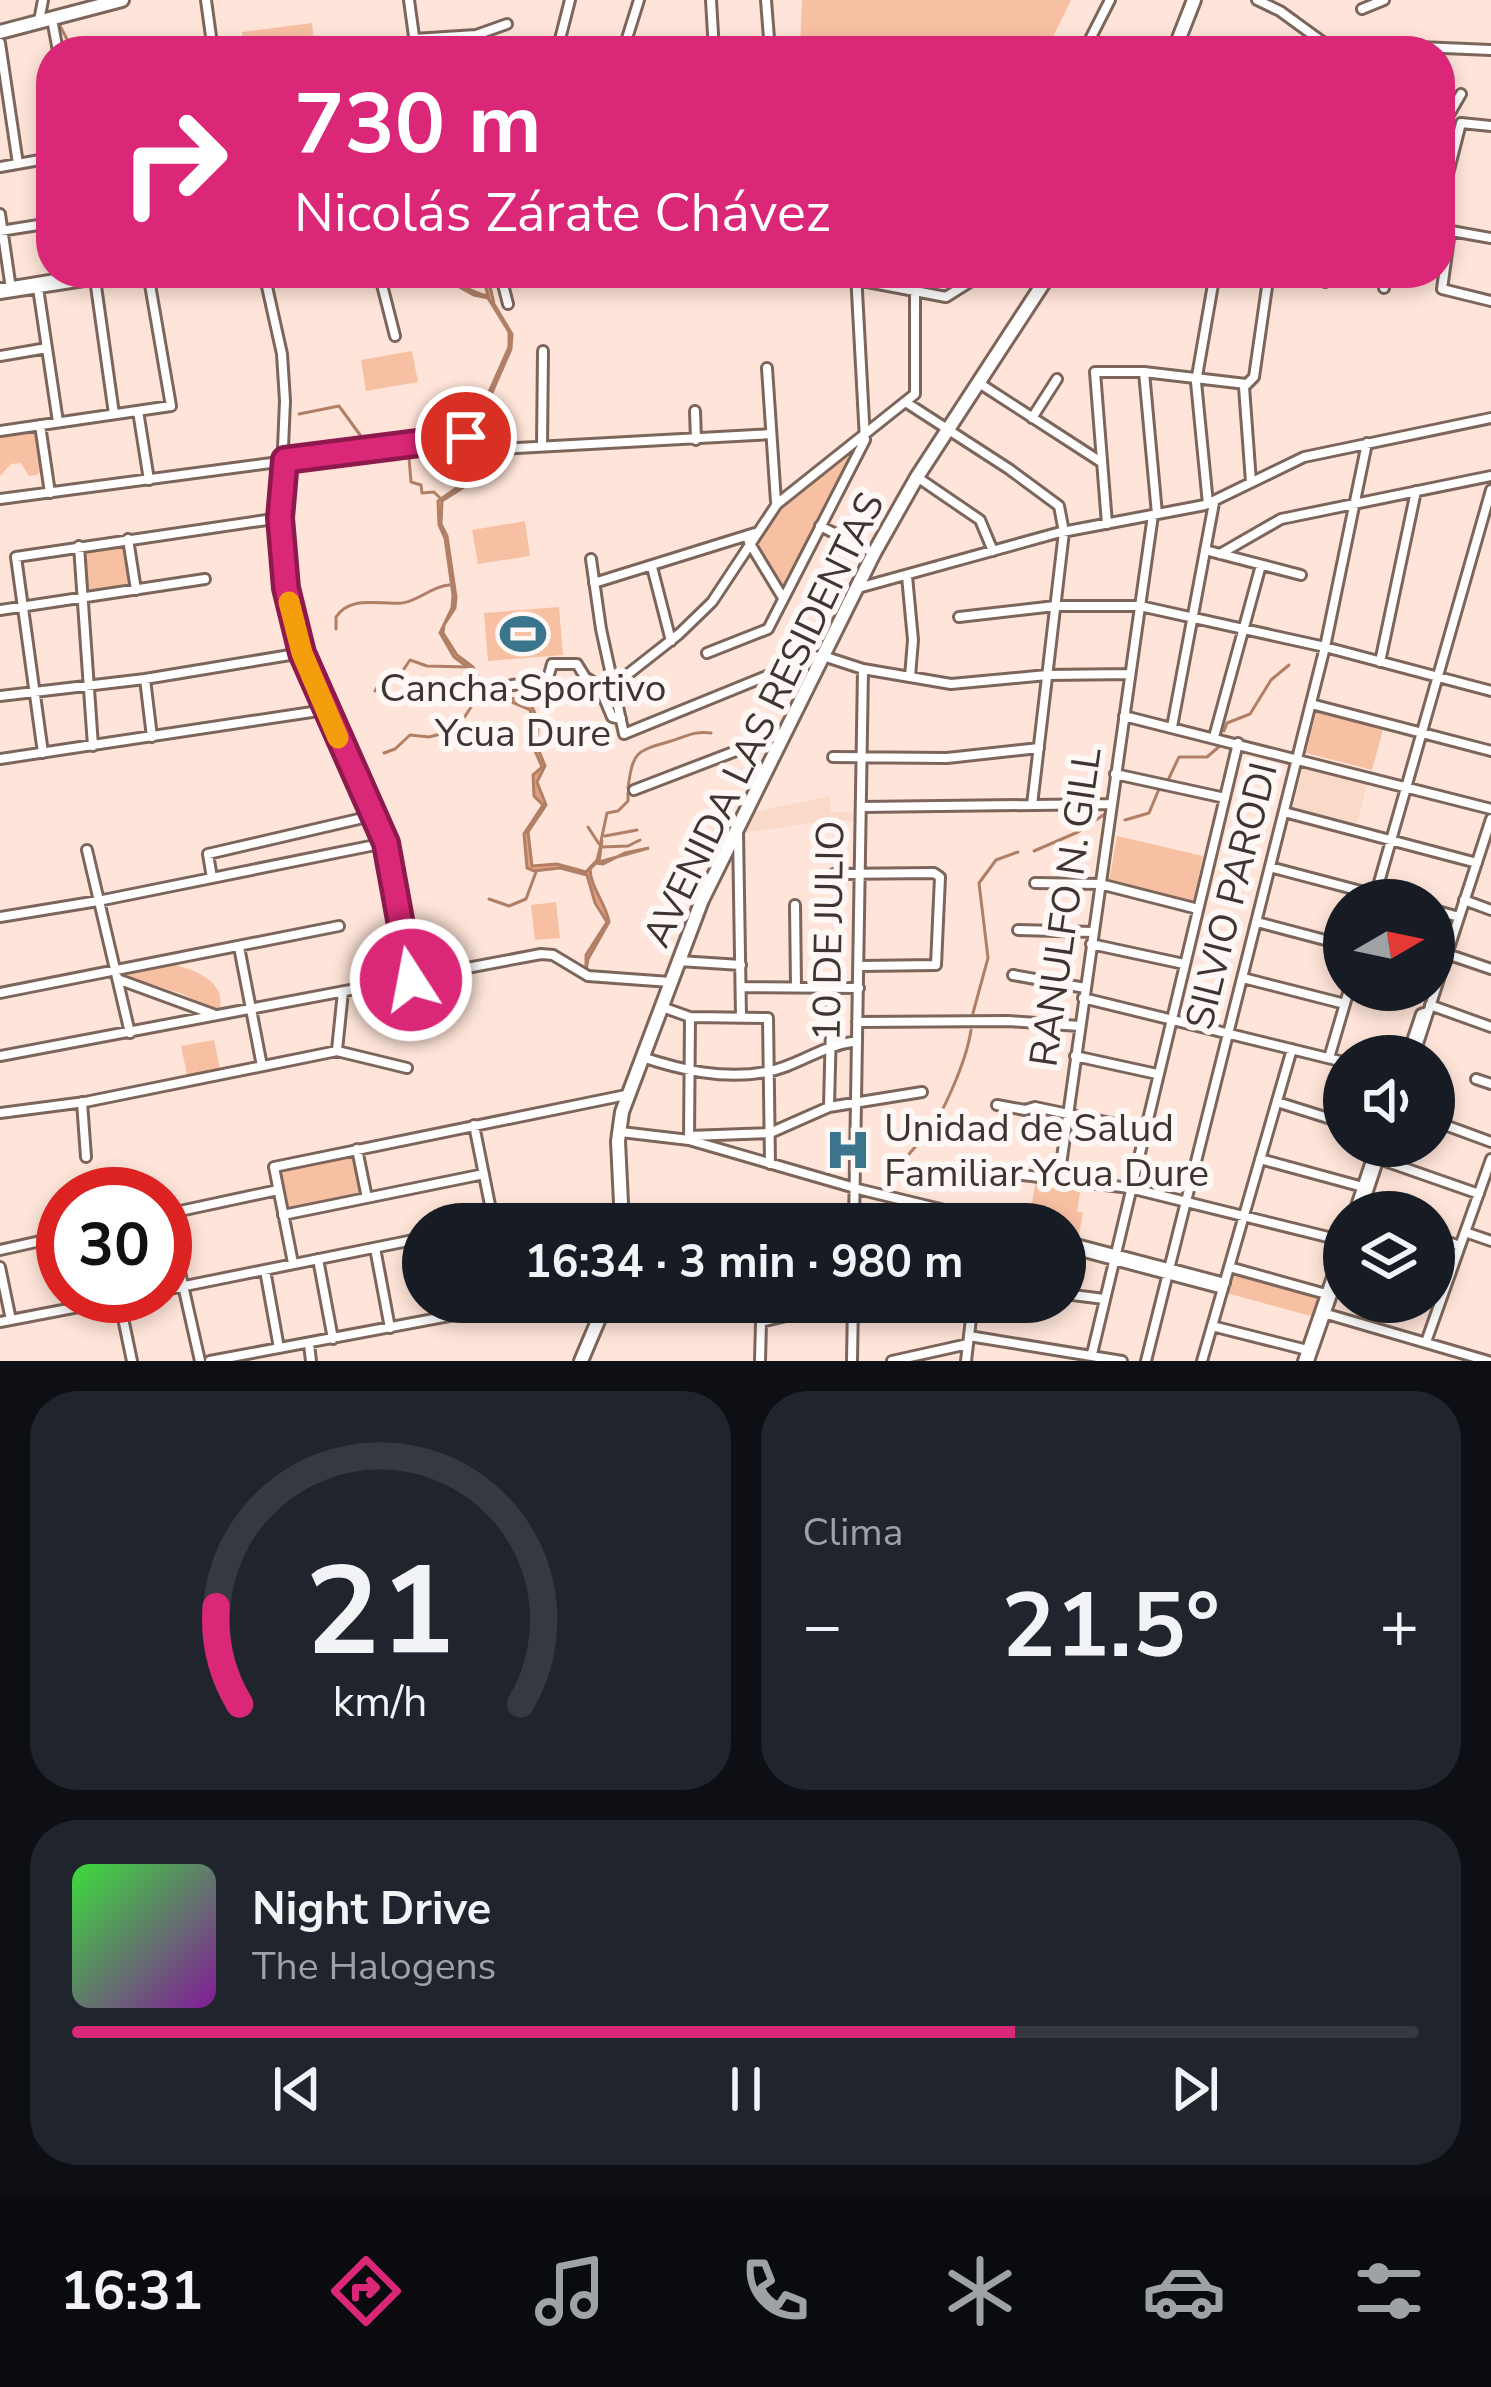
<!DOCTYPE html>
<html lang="es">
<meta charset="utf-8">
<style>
:root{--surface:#171b24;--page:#20242c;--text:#f1f3f6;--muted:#9ea1a6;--line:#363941;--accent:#db2777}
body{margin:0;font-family:"Nunito Sans",sans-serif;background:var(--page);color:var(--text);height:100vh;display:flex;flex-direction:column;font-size:45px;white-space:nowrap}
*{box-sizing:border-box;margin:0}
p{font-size:39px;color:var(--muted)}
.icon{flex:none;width:66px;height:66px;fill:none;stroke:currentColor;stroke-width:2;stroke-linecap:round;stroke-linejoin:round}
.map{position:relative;height:1361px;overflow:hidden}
.details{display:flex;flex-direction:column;gap:30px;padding:30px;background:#0d0f14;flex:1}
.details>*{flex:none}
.guide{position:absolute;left:36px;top:36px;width:1419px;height:252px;border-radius:48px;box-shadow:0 6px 18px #0003;background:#db2777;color:#fff;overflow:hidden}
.needle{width:78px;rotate:81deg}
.fabs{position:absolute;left:1323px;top:879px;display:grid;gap:24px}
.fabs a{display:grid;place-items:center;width:132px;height:132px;border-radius:50%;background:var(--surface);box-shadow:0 6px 18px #0003;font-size:60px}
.speed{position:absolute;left:36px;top:1167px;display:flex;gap:24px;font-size:60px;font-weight:700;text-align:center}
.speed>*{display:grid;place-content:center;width:156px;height:156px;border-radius:50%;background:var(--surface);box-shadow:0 6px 18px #0003;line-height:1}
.speed .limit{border:18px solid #d22;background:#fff;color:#111}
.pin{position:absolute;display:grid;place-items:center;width:102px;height:102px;color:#fff;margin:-51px;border:6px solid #fff;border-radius:50%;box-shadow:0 3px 12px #0007}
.me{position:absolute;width:132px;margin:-66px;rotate:349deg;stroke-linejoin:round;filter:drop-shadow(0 0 9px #0008)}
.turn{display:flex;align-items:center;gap:42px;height:252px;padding:0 60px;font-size:54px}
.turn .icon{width:156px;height:156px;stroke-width:2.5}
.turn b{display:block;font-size:84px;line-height:102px}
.big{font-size:90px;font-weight:700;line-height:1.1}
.details .card{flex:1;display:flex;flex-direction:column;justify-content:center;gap:18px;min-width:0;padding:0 42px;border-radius:48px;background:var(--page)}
.details .dial{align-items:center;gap:0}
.dial svg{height:312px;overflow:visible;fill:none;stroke:var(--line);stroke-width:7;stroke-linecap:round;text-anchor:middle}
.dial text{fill:var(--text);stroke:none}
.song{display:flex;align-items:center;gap:36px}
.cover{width:144px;height:144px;border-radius:18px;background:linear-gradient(135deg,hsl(120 70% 55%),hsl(290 70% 35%))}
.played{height:12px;border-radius:6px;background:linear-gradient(90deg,var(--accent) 70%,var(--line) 70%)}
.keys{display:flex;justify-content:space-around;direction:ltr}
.heat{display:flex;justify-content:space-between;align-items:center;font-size:66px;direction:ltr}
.details .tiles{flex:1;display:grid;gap:30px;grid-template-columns:1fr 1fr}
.card:last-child{grid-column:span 2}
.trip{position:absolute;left:402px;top:1203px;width:684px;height:120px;border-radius:60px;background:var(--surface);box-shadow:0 6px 18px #0003;font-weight:700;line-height:120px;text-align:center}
.dock{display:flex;height:192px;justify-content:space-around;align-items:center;background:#090b0e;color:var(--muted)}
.dock .icon{width:84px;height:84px}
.dock .on{color:var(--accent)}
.dock b{font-size:54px;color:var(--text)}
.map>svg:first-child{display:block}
.built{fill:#f9d9c8}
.green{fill:#f8c0a3}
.water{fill:#e19f7d;stroke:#b07f66;stroke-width:3}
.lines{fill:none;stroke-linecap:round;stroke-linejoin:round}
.stream{stroke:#b07f66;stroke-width:3}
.minor-casing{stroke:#7c665b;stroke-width:14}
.major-casing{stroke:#7c665b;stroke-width:18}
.minor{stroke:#fff;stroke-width:8}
.major{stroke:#fff;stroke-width:12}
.route-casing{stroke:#8e194d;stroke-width:30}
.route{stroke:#db2777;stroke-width:21}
.slow{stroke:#f59e0b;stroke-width:21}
.labels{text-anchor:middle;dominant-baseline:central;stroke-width:12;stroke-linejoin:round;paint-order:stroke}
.poi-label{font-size:39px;fill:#3f3530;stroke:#fdf7f5}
.street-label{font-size:39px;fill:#3f3530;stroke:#fdf7f5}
</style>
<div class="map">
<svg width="1491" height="1361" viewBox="0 0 1491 1361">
<rect width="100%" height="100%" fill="#ffe5d9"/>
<!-- built -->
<path class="built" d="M1303,767l64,15 -10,42 -64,-15z
M830,796l1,16 26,1 -1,8 -26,-1 -87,13 11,-21z"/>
<!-- green -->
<path class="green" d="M802,0h269l-25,51 -246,-4z
M312,23l3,28h-71l-2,-19z
M412,351l6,31 -52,9 -5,-31z
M16,432h16l7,7 4,30 -6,6 -8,1 -8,-13 -10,1 -11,12v-42z
M848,457c2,28 -26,56 -38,81 -7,15 -14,31 -20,46l-8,3 -26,-42c10,-36 57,-78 92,-88z
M525,521l5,35 -52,8 -6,-34z
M125,542l7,45 -44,6 -5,-43z
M559,607l4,48 -75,6 -4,-48z
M1317,709l67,17 -12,44 -66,-17z
M1117,836l86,20 -10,46 -84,-21z
M556,902l4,36 -25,2 -4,-35z
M171,964c25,6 57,18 48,47l-39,-18 -54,-16 7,-6z
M214,1040l6,29 -33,6 -6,-29z
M354,1154l8,39 -76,15 -8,-38z
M1036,1181l45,7 -4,23 6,2 -5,25 -13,-3v-11h-37z
M1233,1272l89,24 -8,21 -87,-24z"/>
<!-- water -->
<path class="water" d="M434,273c19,5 35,20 54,23l-5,-20 4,-3 7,31 18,30 -1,15 -27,62v34l-10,26 -10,16 -22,14 -1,23 6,12 9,61 -1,11 -11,17 -1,8 14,22 16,12 7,15 23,15 24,4c10,9 14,30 8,40l10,25 -8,16 9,23 -18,27 4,34 25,-2 29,8 11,-12 5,-20 -3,22 50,-14 -24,5 -22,11 -7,-1 -6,6c1,20 16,34 19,53l-21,37 -2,12v-16l21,-33 -12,-19 -8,-28 -27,-7 -26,3 -7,-3 -3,-34 19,-29 -9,-9 -1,-21 9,-8 -10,-23 4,-9 -6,-25 -50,-22 -7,-17 -19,-14 -14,-24 12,-25 1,-13 -8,-57 -6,-13 -1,-24 20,-14 20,-32 3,-45 28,-63v-15l-21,-34 -14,-3z"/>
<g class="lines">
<!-- stream -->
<path class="stream" d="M59,24l10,19
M299,414l40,-8 24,33c20,2 43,1 61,-7 23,-9 28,-25 57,-16
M409,458l2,24 10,3 1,8 12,-1 6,6
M336,629v-12c15,-22 43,-12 66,-14 17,-2 30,-17 47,-18
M375,691l4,-7 17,-3 14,-21 17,6 41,1
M1224,731l3,-8 23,-9 21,-34 18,-15
M384,753l11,-4 15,-14 19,2 27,-7 21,-32 15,-6
M1169,778l10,-21h28l14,-12
M628,788c5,-37 8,-37 43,-47 16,-5 23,-10 40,-8
M1125,820l24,-7 10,-24
M588,827l11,17
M605,836l32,-6
M601,841l6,-28 11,-2 10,-10v-8
M601,847l27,-1 12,-6
M1034,851l44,-19 27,-18
M489,899l20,7 17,-7 10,-27
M973,1013l15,-55 -9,-75 17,-23 22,-8
M892,1176c10,-15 20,-25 31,-38 20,-20 44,-80 48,-108
M523,1215l16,3 28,-10 9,6"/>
<!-- minor casing -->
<g class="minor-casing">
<path id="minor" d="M206,0l7,51
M409,0l7,51
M711,0l3,51
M766,0l4,51
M1257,0l23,11 44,32 167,7
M1362,9l22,-9
M52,19l6,32
M39,21l4,-21
M414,39l62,-4 31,-11
M0,43l18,121
M557,51l13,-51
M623,51l16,-51
M745,51l25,-2
M1084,51l26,-51
M1440,130l21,-36
M47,159l4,29
M0,167l51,-9
M1440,205l21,-82 30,3
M0,214l11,75
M1440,229l51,9
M0,231l51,-8
M1450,231l-8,58 49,12
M264,273l18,81 3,47 -5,117 6,70 16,65 23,57 60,133 26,137
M379,273l16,63
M500,273l8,31
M95,279l19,135
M857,280l89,17 38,-24
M1325,282l1,-9
M0,288l92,-15
M38,288l20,134
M1384,288l2,-15
M0,294l136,-21
M0,356l47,-8
M767,368l9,134
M1144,372l13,142
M979,383l122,79
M907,403l102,66 50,37 5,26 -32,273
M138,411l11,69
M695,411l1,29
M1032,418l25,-39
M40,425l10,68
M0,431l171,-25 -23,-133
M542,446l1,-95
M499,449l272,-15
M917,477l63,43 13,31
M1251,482l-7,-95 10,-10 15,-104
M0,499l466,-62
M1208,504l-12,-122 19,-109
M1107,524l-12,-152h49l102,12
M820,526l54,27
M128,539l8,51
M749,542l34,56
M79,546l14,200
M1205,550l96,25
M1220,554l61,-35 210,-43
M591,559l10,70 23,105 189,-77 10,-1 40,13 88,15 96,-9 83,-1
M652,567l19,74
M907,576l6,64 -3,37
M594,583l161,-50
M858,588l199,-55 148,-28 99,-48 187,-39
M0,610l205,-31
M959,617l96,-11h85l185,41 166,44
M707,653l61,-24 97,-189 -9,-167
M1380,662l36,-171
M145,679l7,58
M512,685l35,-3 5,-18h25l8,13 14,9 13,31 9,2
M614,685l65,-51 33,-32 65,-98 138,-110v-121
M0,696l145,-17 157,-26
M1311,704l180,47
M1124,716l367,93
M1172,727l42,-224
M1214,737l47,-172
M43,753l-27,-196 264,-39
M833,757l114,1 92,-10
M0,759l325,-49
M1115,774l110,24
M634,790l149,-57
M861,807l250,-3
M1284,812l193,51
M738,832l3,185
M87,850l43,183
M1270,867l125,33
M834,874l100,-1 6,4 -4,88 -76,1
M212,878l-4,-24 168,-39
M1035,883l65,1 98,25
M1374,900l117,-410
M1464,900l27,10
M795,905l1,82
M1434,910l25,7
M0,917l98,-16 287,-58
M1257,922l87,23
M1018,930l75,2
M1091,944l93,20
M239,947l23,119
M1447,954l44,15
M679,961l62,4
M1013,975l72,13
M1243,978l102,26
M120,980l93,34
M742,987l117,1
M0,993l339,-67
M1083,998l261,64
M1430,1005l61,22
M662,1007l28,10 78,1 2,146
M857,1022l151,-1 71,5
M337,1050l6,-58
M0,1056l541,-102 12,1 35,21 82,6
M1075,1056l82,18
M1407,1056l14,-42 6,-2
M1414,1056l77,-237
M642,1057c39,13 82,23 124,15 31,-5 53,-26 91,-31
M1329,1058l20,-68
M1476,1079l15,5
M82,1102l4,55
M1277,1102l67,21
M997,1105l28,5 10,-3 109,23
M829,1106l3,-118
M0,1113l85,-11 252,-51 70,17
M1434,1121l57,21
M474,1125l17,85 -2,14
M621,1132l68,8 173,50 140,34
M689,1136l81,-3 59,-26 93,-15
M689,1140l1,-123
M357,1149l10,49
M1373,1157l106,37
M1260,1159l103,28
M989,1171l141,17 214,53
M1059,1179l94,-664
M1354,1212l22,-66
M1361,1212l22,-66
M166,1214l112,-24
M167,1214l33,147
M283,1215l201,-41
M854,1224l9,-555
M1465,1232l26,9
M1434,1237l26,9
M55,1238l8,38
M1065,1241l160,42
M1065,1247l158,42
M375,1248l15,80
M0,1250l63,-14
M318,1259l15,80
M293,1263l-19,-96 352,-72
M0,1267l11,53
M1229,1267l97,27
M265,1270l14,78
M165,1290l258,-52
M1065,1294l39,5
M67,1296l3,12
M119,1299l13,62
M1320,1312l168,49
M0,1322l136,-26
M1212,1326l95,24
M969,1336l153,25
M1426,1342l65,-183
M309,1344l2,17
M1092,1354l146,-611
M210,1361l314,-59
M760,1361l1,-39 84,-20
M852,1361l1,-59
M892,1361l76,-17
M966,1361l7,-59
M1146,1361l179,-714 42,-204
M1202,1361l90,-312
M1303,1361l41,-119
M1309,1361l35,-101"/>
</g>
<!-- major casing -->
<g class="major-casing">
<path id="major" d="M0,32l122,-32
M1174,51l20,-51
M622,1224l-4,-83 4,-29 80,-212 172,-347 43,-76 133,-204
M581,1361l25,-59"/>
</g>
<!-- minor -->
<use href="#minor" class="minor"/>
<!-- major -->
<use href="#major" class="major"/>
</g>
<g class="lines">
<!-- route casing -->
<g class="route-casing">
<path id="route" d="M411,980l-25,-137 -84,-190 -16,-65 -6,-70 5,-58 181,-23"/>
</g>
<!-- route -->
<use href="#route" class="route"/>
<!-- slow -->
<path class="slow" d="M289,602l13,51 36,85"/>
</g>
<!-- icons -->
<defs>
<g id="stadium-bare" transform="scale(3.6)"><path d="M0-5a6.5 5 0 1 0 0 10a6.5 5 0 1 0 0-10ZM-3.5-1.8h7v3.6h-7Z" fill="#3a748d" stroke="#fdf7f5" stroke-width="2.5" paint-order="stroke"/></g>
<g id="hospital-bare" transform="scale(3.6)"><path d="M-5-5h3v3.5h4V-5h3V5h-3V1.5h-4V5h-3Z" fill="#3a748d" stroke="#fdf7f5" stroke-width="2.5" paint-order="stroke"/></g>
</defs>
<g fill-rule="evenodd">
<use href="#stadium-bare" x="523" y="634"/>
<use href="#hospital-bare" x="848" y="1150"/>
</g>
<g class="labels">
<!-- poi labels -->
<g class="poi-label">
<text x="523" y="688">Cancha Sportivo<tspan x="523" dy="45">Ycua Dure</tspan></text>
<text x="884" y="1128" text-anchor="start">Unidad de Salud<tspan x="884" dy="45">Familiar Ycua Dure</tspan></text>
</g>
<!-- street labels -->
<g class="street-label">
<text transform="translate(764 720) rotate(-64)">AVENIDA LAS RESIDENTAS</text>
<text transform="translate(1232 896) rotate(-76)">SILVIO PARODI</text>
<text transform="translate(1066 907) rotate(-82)">RANULFO N. GILL</text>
<text transform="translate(829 931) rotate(-89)">10 DE JULIO</text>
</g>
</g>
</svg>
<div class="fabs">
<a><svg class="needle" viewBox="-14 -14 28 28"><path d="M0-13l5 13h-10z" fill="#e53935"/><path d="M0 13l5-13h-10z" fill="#9ea1a6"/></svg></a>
<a><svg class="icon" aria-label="sound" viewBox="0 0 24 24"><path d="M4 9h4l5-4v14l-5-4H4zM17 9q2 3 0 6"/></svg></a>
<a><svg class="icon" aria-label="layers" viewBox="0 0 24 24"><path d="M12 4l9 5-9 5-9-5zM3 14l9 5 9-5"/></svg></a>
</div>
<div class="speed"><div class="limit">30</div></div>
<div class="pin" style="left:466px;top:437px;background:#d93025"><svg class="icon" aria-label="arrive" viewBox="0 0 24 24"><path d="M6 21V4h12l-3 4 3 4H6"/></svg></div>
<svg class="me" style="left:411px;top:980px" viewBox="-20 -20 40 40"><circle r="17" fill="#db2777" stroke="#fff" stroke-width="3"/><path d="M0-11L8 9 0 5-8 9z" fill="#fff"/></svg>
<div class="trip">16:34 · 3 min · 980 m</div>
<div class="guide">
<div class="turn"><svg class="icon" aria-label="right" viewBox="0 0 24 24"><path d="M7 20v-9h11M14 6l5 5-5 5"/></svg><div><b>730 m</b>Nicolás Zárate Chávez</div></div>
</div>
</div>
<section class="details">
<div class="tiles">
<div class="card dial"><svg viewBox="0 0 100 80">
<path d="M14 69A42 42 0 1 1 86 69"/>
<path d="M14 69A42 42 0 0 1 8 44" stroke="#db2777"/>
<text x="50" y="56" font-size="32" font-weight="700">21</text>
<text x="50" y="72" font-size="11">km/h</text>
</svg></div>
<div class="card"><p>Clima</p>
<div class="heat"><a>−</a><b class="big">21.5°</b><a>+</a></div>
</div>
<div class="card">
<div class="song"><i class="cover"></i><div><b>Night Drive</b><p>The Halogens</p></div></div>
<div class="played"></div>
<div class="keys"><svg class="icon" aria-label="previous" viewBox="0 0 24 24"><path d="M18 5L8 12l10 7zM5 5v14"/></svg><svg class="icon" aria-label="pause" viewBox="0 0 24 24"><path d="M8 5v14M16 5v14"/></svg><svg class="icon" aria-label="next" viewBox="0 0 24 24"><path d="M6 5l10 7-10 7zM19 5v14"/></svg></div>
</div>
</div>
</section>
<nav class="dock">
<b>16:31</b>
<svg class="icon on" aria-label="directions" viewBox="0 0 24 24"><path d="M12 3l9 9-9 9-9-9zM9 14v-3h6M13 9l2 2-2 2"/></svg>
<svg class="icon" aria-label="music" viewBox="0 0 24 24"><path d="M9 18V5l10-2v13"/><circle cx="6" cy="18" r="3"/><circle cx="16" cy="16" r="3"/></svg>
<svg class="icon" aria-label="phone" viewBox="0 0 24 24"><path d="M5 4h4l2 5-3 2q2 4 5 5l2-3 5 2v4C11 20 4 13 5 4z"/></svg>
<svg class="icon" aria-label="climate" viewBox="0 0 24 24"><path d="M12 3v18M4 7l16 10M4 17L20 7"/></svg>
<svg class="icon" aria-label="car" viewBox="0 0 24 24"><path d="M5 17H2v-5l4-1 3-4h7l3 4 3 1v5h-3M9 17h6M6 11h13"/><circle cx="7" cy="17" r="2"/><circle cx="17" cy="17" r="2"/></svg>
<svg class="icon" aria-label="filters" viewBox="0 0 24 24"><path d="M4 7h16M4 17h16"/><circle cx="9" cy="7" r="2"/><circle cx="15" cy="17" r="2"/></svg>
</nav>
